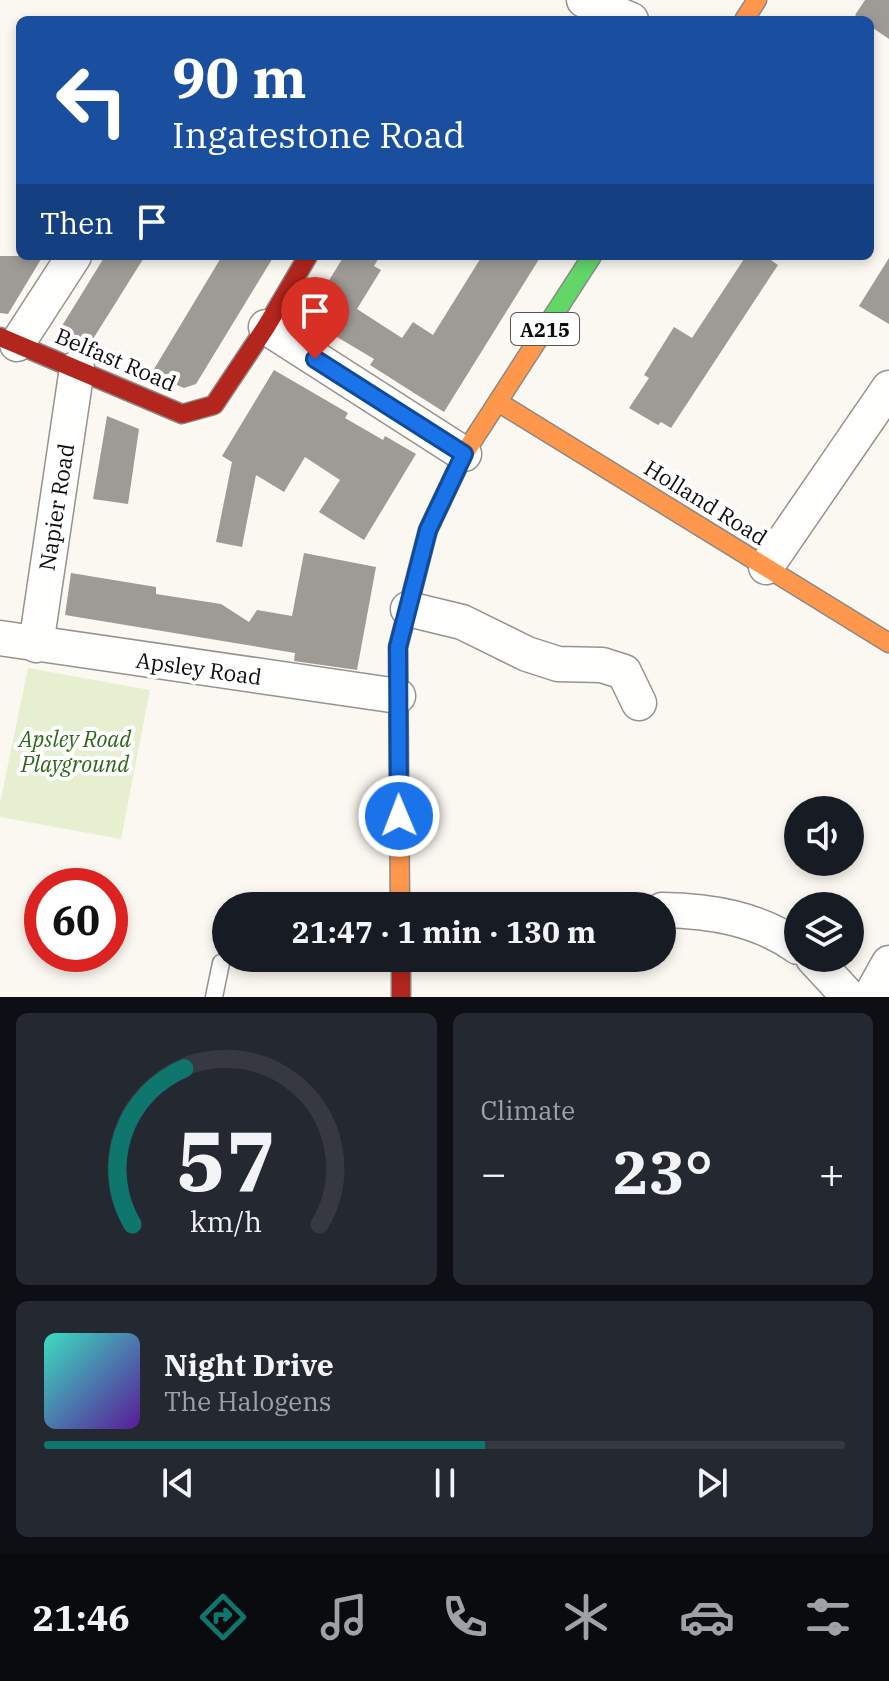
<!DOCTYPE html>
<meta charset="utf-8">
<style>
:root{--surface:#171b24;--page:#242831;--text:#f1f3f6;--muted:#9ea1a6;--line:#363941;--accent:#0f766e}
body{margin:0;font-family:"IBM Plex Serif",serif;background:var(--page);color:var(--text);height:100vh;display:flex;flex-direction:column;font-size:30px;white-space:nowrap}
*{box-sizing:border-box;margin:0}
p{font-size:26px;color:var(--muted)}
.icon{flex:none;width:44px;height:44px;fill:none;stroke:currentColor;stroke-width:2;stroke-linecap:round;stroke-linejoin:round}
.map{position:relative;height:997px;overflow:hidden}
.panel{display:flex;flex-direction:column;gap:16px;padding:16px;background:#0d0f14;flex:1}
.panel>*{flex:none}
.top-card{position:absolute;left:16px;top:16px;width:858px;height:244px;border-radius:12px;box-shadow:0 4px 12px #0003;background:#1a4fa0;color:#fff;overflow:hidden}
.tools{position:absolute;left:784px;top:796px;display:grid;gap:16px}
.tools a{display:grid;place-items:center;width:80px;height:80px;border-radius:50%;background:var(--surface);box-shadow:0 4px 12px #0003;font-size:40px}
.speed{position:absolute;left:24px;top:868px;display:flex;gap:16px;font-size:40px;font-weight:700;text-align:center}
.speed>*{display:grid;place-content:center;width:104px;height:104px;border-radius:50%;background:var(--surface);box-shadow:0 4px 12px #0003;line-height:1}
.speed .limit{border:12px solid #d22;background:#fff;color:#111}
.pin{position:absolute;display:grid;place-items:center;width:68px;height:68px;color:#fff;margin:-82px -34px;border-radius:50% 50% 50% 0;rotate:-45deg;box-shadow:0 0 8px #0007}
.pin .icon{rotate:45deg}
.me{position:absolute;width:88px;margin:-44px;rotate:359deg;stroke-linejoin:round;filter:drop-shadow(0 0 6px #0008)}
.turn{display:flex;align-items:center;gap:28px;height:168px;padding:0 24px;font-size:36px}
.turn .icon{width:104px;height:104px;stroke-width:2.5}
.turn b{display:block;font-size:56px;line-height:68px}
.then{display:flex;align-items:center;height:76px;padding:0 24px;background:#0003;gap:16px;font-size:30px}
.big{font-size:60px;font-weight:700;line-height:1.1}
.panel .card{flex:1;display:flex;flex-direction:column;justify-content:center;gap:12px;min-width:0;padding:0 28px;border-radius:12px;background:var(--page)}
.panel .dial{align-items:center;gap:0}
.dial svg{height:208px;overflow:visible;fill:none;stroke:var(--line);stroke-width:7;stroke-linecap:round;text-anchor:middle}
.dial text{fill:var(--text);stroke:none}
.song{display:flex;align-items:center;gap:24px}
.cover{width:96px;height:96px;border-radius:12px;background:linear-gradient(135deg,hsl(170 70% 55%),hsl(270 70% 35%))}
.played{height:8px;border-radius:4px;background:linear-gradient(90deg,var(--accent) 55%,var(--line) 55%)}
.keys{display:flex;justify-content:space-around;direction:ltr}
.heat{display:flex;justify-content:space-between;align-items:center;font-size:44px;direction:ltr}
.panel .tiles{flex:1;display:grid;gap:16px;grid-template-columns:1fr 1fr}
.card:last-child{grid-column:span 2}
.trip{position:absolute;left:212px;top:892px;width:464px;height:80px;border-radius:40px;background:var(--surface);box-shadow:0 4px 12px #0003;font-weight:700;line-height:80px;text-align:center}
.tabs{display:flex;height:128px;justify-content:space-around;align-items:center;background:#090b0e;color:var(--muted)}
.tabs .icon{width:56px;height:56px}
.tabs .current{color:var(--accent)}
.tabs b{font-size:36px;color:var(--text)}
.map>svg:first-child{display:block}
.green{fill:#e6f0d1}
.building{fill:#9e9b97}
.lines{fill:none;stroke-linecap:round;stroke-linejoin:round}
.lane-casing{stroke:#949390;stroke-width:19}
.street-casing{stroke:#949390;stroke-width:37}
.fast-casing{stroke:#8b8986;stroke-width:21}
.slow-casing{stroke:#8b8986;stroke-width:21}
.jam-casing{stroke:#8b8986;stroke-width:21}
.lane{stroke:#fefefd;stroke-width:16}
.street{stroke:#fefefd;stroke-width:34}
.fast{stroke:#63d668;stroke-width:18}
.slow{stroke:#ff974d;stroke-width:18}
.jam{stroke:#b3261e;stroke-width:18}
.route-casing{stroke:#114b97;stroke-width:20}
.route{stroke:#1a73e8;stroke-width:14}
.labels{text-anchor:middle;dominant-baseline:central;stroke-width:8;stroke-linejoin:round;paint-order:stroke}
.shield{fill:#fff;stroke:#565656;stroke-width:2}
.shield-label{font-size:20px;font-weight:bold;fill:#0d0d0d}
.street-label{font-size:22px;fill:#0d0d0d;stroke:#fff}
.park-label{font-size:22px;font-style:italic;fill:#30661c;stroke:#fff}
</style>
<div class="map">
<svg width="889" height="997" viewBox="0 0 889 997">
<rect width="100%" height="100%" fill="#fbf8f1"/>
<!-- green -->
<path class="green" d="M28,668l122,22 -29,149 -121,-22v-14z"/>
<!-- building -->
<path class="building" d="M865,0h24v39l-19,-13v-6h-8l-7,-5z
M0,256h43l-35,58 -8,-1z
M105,256h40l-57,91 -31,-13z
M222,256h52l-78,128 -12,4 -33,-14z
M344,256h36l-6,10 7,4 -24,39 45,29 11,-16 20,13 49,-79h59l-97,156 -74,-47 4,-6 -42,-25 -5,9 -26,-17z
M746,256h19l13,9 -107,163 -10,-6 -3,3 -29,-17 20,-30 -5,-3 30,-48 18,11z
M889,258v66l-30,-18z
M274,370l74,43 -3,5 38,22 2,-4 31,18 -52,86 -45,-28 21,-32 -35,-23 -21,35 -28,-17 -14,72 -26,-5 16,-80 -10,-6z
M107,416l32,13 -11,75 -35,-5z
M304,553l72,14 -19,103 -63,-9 1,-8 -230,-38 6,-42 85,14v7l65,10 28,18 8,-12 35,6z"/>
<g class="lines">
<!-- lane casing -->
<g class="lane-casing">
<path id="lane" d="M214,997l7,-34"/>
</g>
<!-- street casing -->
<g class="street-casing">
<path id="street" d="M584,0l47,20
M266,327l198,127
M17,344l57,-88
M766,567l123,-179
M408,609l54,13 65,32 31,10 44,1 22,7 15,31
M0,638l398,58
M36,645l41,-277
M662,910c49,1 95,8 136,37
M813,958l36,39
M870,997l19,-34"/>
</g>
<!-- fast casing -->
<g class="fast-casing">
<path id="fast" d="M537,341l55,-85"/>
</g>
<!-- slow casing -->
<g class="slow-casing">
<path id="slow" d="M744,20l13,-20
M498,402l391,241
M400,906l-2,-259 30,-117 36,-76 73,-113"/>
</g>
<!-- jam casing -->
<g class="jam-casing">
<path id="jam" d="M0,337l182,77 32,-9 52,-78 42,-71
M401,958v39"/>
</g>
<!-- lane -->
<use href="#lane" class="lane"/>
<!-- street -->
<use href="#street" class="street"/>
<!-- fast -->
<use href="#fast" class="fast"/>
<!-- slow -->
<use href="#slow" class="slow"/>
<!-- jam -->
<use href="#jam" class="jam"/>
</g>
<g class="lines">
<!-- route casing -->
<g class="route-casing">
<path id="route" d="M315,359l149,95 -36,76 -30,117 1,169"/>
</g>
<!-- route -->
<use href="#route" class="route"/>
</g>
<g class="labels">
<!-- shield labels -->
<rect class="shield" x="511" y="313" width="68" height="32" rx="6"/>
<g class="shield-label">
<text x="545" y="329">A215</text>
</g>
<!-- street labels -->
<g class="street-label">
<text transform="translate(116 359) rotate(23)">Belfast Road</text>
<text transform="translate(706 502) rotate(32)">Holland Road</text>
<text transform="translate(56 507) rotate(-81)">Napier Road</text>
<text transform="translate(199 668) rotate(8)">Apsley Road</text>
</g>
<!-- park labels -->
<g class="park-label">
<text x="75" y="738">Apsley Road<tspan x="75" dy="25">Playground</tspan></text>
</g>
</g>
</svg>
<div class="tools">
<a><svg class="icon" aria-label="sound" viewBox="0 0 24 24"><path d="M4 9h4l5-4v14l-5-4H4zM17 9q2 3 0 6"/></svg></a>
<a><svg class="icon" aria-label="layers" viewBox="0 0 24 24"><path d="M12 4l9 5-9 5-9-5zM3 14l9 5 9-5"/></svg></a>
</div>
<div class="speed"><div class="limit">60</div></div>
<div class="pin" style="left:315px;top:359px;background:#d93025"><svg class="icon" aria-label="arrive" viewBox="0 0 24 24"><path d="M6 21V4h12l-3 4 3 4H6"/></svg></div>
<svg class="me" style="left:399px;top:816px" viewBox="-20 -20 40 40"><circle r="17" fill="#1a73e8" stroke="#fff" stroke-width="3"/><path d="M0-11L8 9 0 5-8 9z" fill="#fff"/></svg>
<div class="trip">21:47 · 1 min · 130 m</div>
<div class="top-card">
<div class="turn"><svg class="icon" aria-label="left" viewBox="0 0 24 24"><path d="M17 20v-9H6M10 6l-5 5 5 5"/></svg><div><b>90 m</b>Ingatestone Road</div></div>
<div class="then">Then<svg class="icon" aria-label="arrive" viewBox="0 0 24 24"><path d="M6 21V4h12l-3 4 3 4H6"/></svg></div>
</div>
</div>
<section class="panel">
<div class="tiles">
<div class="card dial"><svg viewBox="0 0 100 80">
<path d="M14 69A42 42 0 1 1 86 69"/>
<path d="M14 69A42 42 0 0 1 34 9" stroke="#0f766e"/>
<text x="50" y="56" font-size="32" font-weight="700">57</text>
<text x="50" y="72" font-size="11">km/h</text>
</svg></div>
<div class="card"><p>Climate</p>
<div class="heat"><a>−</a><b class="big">23°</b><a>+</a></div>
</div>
<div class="card">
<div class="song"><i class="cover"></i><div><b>Night Drive</b><p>The Halogens</p></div></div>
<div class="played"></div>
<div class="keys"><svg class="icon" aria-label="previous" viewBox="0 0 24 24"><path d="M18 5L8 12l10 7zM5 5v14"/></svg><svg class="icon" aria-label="pause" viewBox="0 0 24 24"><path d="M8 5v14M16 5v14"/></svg><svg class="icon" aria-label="next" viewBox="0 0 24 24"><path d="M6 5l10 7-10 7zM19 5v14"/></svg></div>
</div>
</div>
</section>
<nav class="tabs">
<b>21:46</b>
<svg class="icon current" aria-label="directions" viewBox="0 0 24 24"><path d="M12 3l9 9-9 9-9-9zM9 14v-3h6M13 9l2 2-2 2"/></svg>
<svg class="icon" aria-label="music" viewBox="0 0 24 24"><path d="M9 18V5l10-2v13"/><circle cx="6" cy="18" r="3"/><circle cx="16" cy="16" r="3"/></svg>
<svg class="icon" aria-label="phone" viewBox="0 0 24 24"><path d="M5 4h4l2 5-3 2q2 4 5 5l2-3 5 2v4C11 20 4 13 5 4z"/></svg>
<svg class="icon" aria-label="climate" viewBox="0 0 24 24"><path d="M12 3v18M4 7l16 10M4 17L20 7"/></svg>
<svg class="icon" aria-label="car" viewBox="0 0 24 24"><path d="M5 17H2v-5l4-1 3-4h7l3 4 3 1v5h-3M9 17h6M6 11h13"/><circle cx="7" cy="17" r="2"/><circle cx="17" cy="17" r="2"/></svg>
<svg class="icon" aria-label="filters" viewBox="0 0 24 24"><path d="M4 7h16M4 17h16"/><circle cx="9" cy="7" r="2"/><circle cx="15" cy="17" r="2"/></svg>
</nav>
